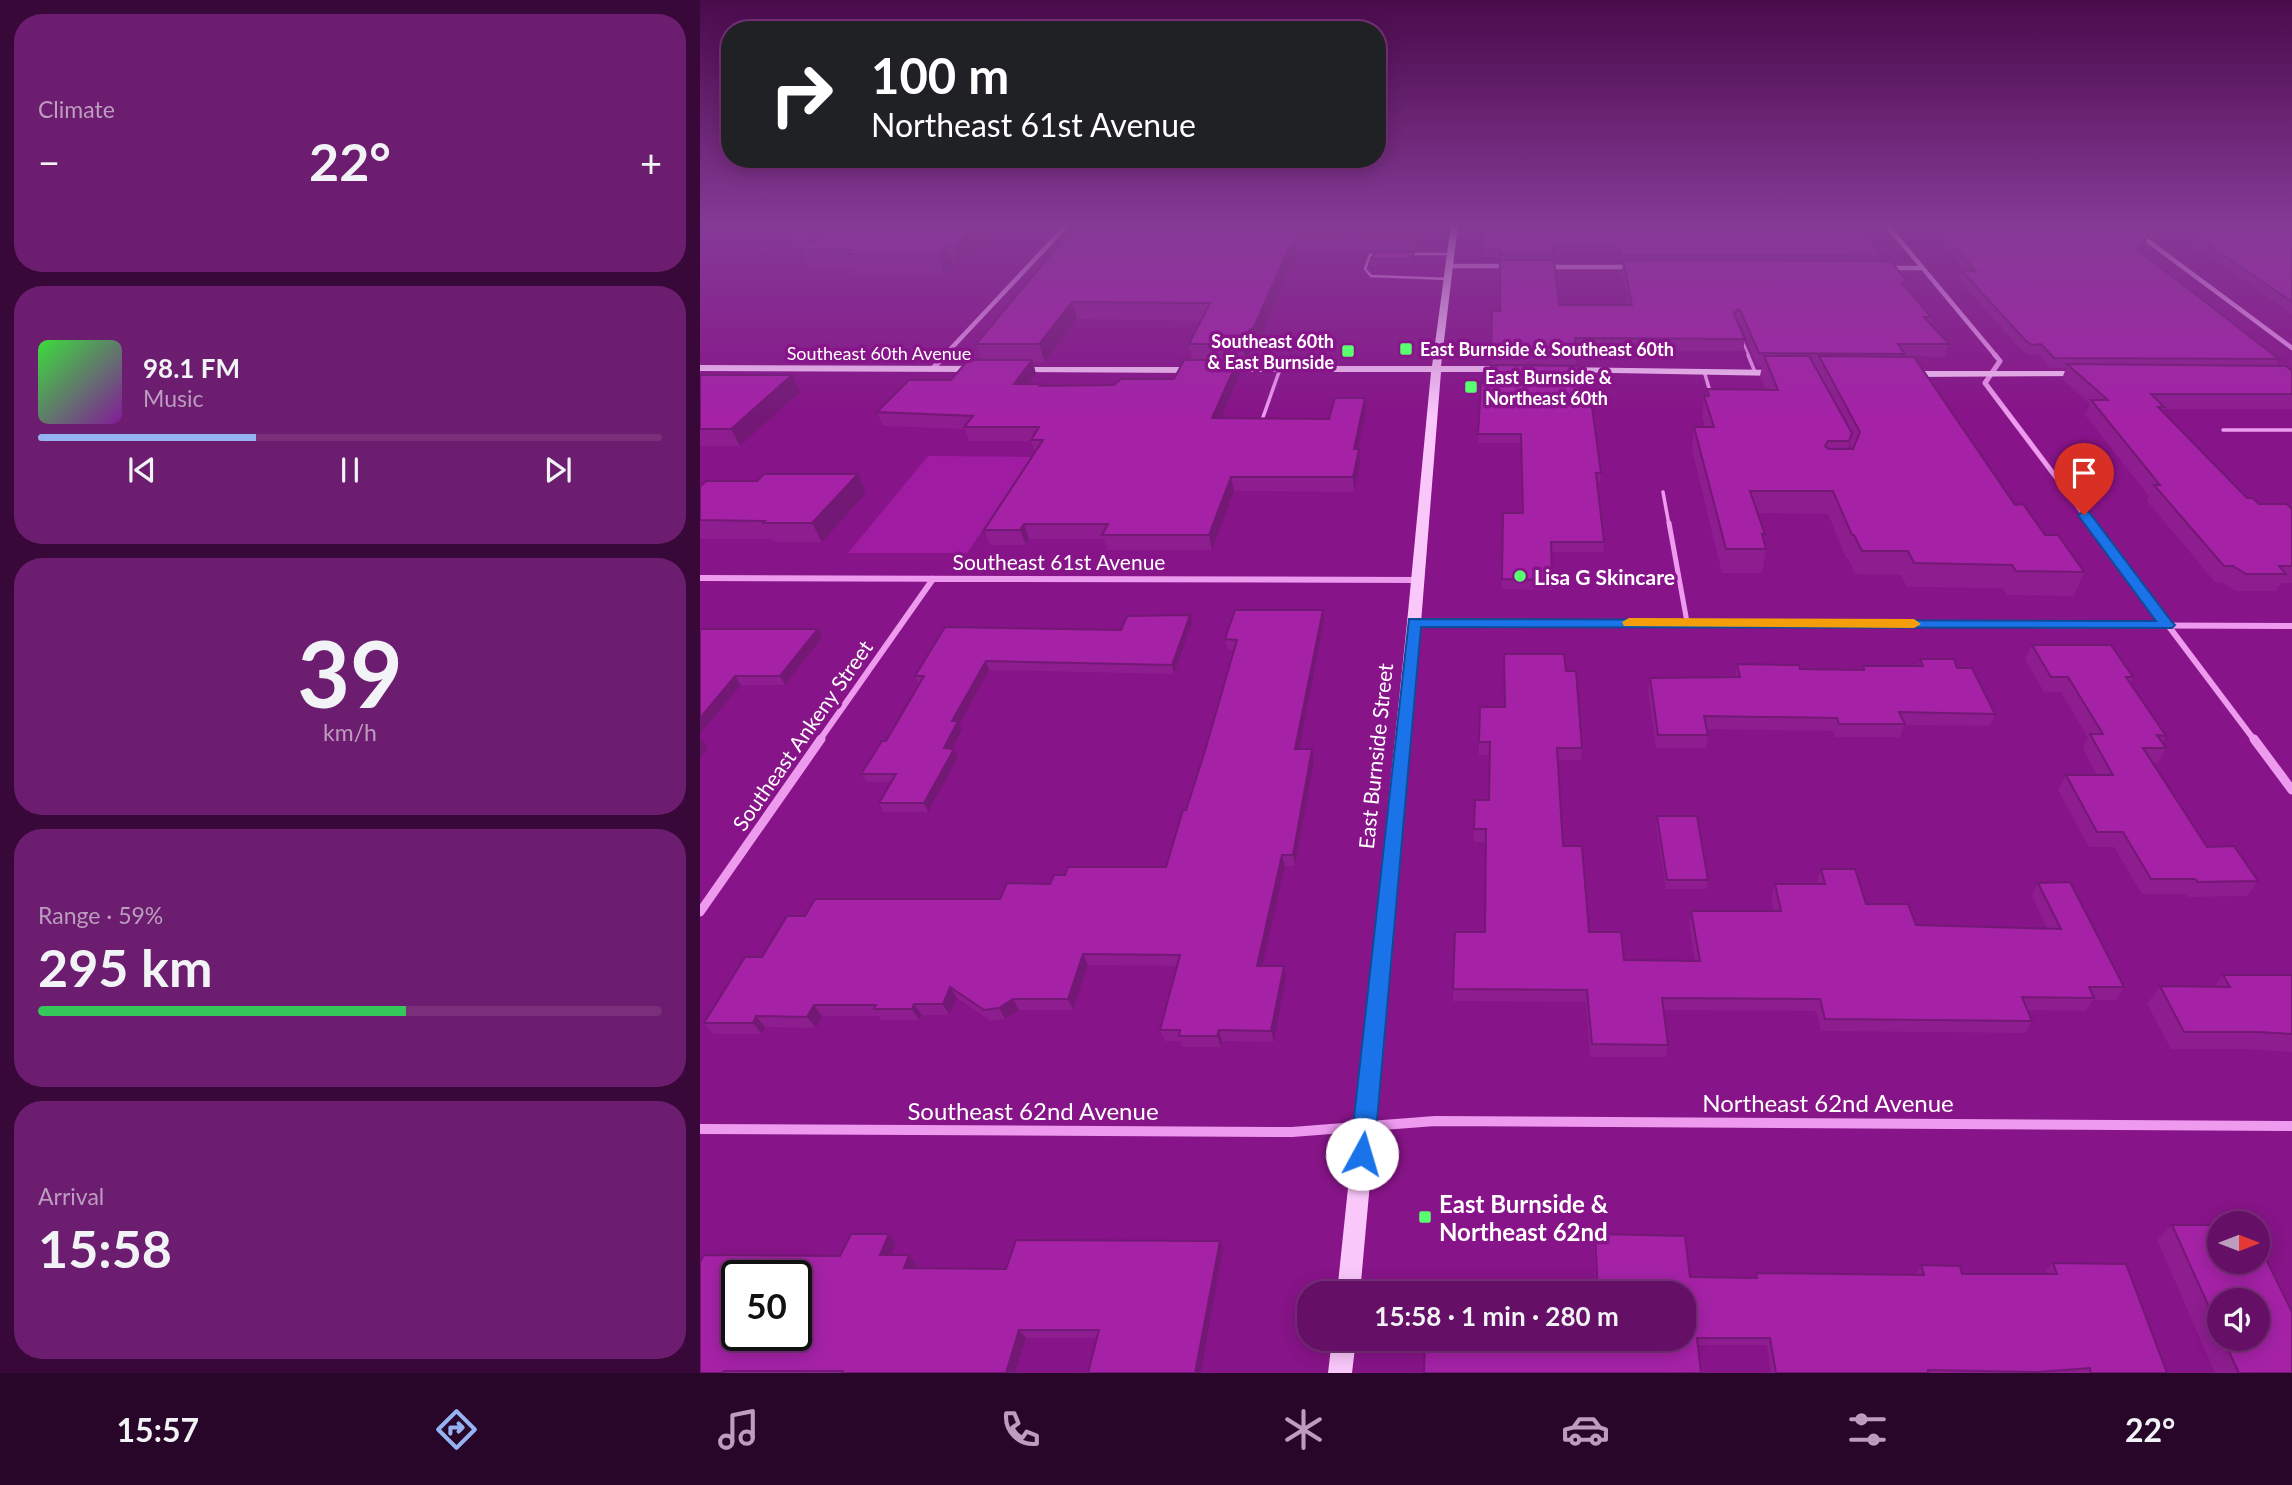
<!DOCTYPE html>
<meta charset="utf-8">
<style>
:root{--surface:#650f66;--page:#6d1d6f;--text:#f1f3f6;--muted:#bc9cbf;--line:#792f7a;--accent:#95b2f1}
body{margin:0;font-family:Lato,sans-serif;background:var(--page);color:var(--text);height:100vh;display:flex;flex-direction:column;font-size:26px;white-space:nowrap}
*{box-sizing:border-box;margin:0}
p{font-size:23px;color:var(--muted)}
.icon{flex:none;width:38px;height:38px;fill:none;stroke:currentColor;stroke-width:2;stroke-linecap:round;stroke-linejoin:round}
.map{position:relative;flex:1;overflow:hidden}
.details{display:flex;flex-direction:column;gap:14px;padding:14px;background:#380838;width:700px}
.details>*{flex:none}
.top-card{position:absolute;left:21px;top:21px;width:665px;height:147px;border-radius:28px;box-shadow:0 4px 18px #0003,0 0 0 2px var(--line);background:#202124;color:#fff;overflow:hidden}
.needle{width:46px;rotate:90deg}
.fabs{position:absolute;left:1507px;top:1211px;display:grid;gap:14px}
.fabs a{display:grid;place-items:center;width:63px;height:63px;border-radius:50%;background:var(--surface);box-shadow:0 4px 18px #0003,0 0 0 2px var(--line);font-size:35px}
.speed{position:absolute;left:21px;top:1260px;display:flex;gap:14px;font-size:35px;font-weight:700;text-align:center}
.speed>*{display:grid;place-content:center;width:91px;height:91px;border-radius:50%;background:var(--surface);box-shadow:0 4px 18px #0003,0 0 0 2px var(--line);line-height:1}
.speed .limit{border:4px solid #111;border-radius:10px;background:#fff;color:#111}
.pin{position:absolute;display:grid;place-items:center;width:60px;height:60px;color:#fff;margin:-72px -30px;border-radius:50% 50% 50% 0;rotate:-45deg;box-shadow:0 0 7px #0007}
.pin .icon{rotate:45deg}
.me{position:absolute;width:77px;margin:-38px;rotate:6deg;stroke-linejoin:round;filter:drop-shadow(0 0 5px #0008)}
.turn{display:flex;align-items:center;gap:24px;height:147px;padding:0 35px;font-size:32px}
.turn .icon{width:91px;height:91px;stroke-width:2.5}
.turn b{display:block;font-size:49px;line-height:60px}
.big{font-size:52px;font-weight:700;line-height:1.1}
.details .widget{flex:1;display:flex;flex-direction:column;justify-content:center;gap:10px;min-width:0;padding:0 24px;border-radius:28px;background:var(--page)}
.details .dial{align-items:center;gap:0}
.dial b{font-size:91px;line-height:1}
.song{display:flex;align-items:center;gap:21px}
.cover{width:84px;height:84px;border-radius:10px;background:linear-gradient(135deg,hsl(120 70% 55%),hsl(290 70% 35%))}
.played{height:7px;border-radius:4px;background:linear-gradient(90deg,var(--accent) 35%,var(--line) 35%)}
.keys{display:flex;justify-content:space-around;direction:ltr}
.heat{display:flex;justify-content:space-between;align-items:center;font-size:38px;direction:ltr}
.charge{height:10px;border-radius:5px;background:linear-gradient(90deg,#34c759 59%,var(--line) 0)}
.trip{position:absolute;left:597px;top:1281px;width:399px;height:70px;border-radius:28px;background:var(--surface);box-shadow:0 4px 18px #0003,0 0 0 2px var(--line);font-weight:700;line-height:70px;text-align:center}
.menu{display:flex;height:112px;justify-content:space-around;align-items:center;background:#280629;color:var(--muted)}
.menu .icon{width:49px;height:49px}
.menu .selected{color:var(--accent)}
.menu b{font-size:32px;color:var(--text)}
main{display:flex;flex:1;min-height:0}
.map>svg:first-child{display:block}
.green{fill:#9f1ca2}
.lines{fill:none;stroke-linecap:round;stroke-linejoin:round}
.service-far2{stroke:#ed9aef;stroke-width:2.5}
.service-far1{stroke:#ed9aef;stroke-width:3.5}
.service{stroke:#ed9aef;stroke-width:5}
.minor-far4{stroke:#ed9aef;stroke-width:4.5}
.minor-far3{stroke:#ed9aef;stroke-width:5}
.minor-far2{stroke:#ed9aef;stroke-width:6}
.minor-far1{stroke:#ed9aef;stroke-width:9}
.minor{stroke:#ed9aef;stroke-width:10}
.secondary{fill:#fac7fb;fill-rule:evenodd}
.wall{fill:#8e1d90;fill-rule:evenodd}
.shaded-wall{fill:#741875}
.building{fill:#a522a7;stroke:#741875;stroke-width:2;fill-rule:evenodd}
.route{fill:#1a73e8;stroke:#114b97;stroke-width:2}
.slow{fill:#f59e0b}
.poi-dot{fill:#58ff6f;stroke:#871488;stroke-width:2.5}
.labels{text-anchor:middle;dominant-baseline:central;stroke-width:7;stroke-linejoin:round;paint-order:stroke}
.far-poi-label{font-size:18px;font-weight:bold;fill:#fff;stroke:#871488;text-anchor:start}
.far-street-label{font-size:18px;fill:#fff;stroke:#871488}
.street-label{font-size:21px;fill:#fff;stroke:#871488}
.poi-label{font-size:21px;font-weight:bold;fill:#fff;stroke:#871488;text-anchor:start}
.near-street-label{font-size:24px;fill:#fff;stroke:#871488}
.near-poi-label{font-size:24px;font-weight:bold;fill:#fff;stroke:#871488;text-anchor:start}
</style>
<main>
<section class="details">
<div class="widget"><p>Climate</p>
<div class="heat"><a>−</a><b class="big">22°</b><a>+</a></div>
</div>
<div class="widget">
<div class="song"><i class="cover"></i><div><b>98.1 FM</b><p>Music</p></div></div>
<div class="played"></div>
<div class="keys"><svg class="icon" aria-label="previous" viewBox="0 0 24 24"><path d="M18 5L8 12l10 7zM5 5v14"/></svg><svg class="icon" aria-label="pause" viewBox="0 0 24 24"><path d="M8 5v14M16 5v14"/></svg><svg class="icon" aria-label="next" viewBox="0 0 24 24"><path d="M6 5l10 7-10 7zM19 5v14"/></svg></div>
</div>
<div class="widget dial"><b>39</b><p>km/h</p></div>
<div class="widget"><p>Range · 59%</p><b class="big">295 km</b><div class="charge"></div></div>
<div class="widget"><p>Arrival</p><b class="big">15:58</b></div>
</section>
<div class="map">
<svg width="1592" height="1373" viewBox="0 0 1592 1373">
<rect width="100%" height="100%" fill="#871488"/>
<!-- green -->
<path class="green" d="M228,456l104,1 -65,96h-119z"/>
<g class="lines">
<!-- service-far2 -->
<path class="service-far2" d="M678,254l-8,1 -5,14 6,7 77,3
M709,254h42
M1042,340l7,16"/>
<!-- service-far1 -->
<path class="service-far1" d="M1048,355l7,17
M1004,371l7,24
M562,420l18,-51
M1523,430h69
M963,492l6,33"/>
<!-- service -->
<path class="service" d="M969,523l18,99"/>
<!-- minor-far4 -->
<path class="minor-far4" d="M1186,224l110,132
M1425,224l167,124
M750,266h58
M848,267h83
M1188,268h35
M244,356l124,-132"/>
<!-- minor-far3 -->
<path class="minor-far3" d="M1295,355l5,6 -15,22 107,142
M232,369l14,-14"/>
<!-- minor-far2 -->
<path class="minor-far2" d="M1391,523l164,218
M0,578l718,2
M714,623l878,3
M119,741l114,-162"/>
<!-- minor-far1 -->
<path class="minor-far1" d="M1554,739l38,51
M0,912l121,-173"/>
<!-- minor -->
<path class="minor" d="M0,1129l592,3 143,-11 857,5"/>
<!-- secondary -->
<path class="secondary" d="M751,224h7l-17,142h66l5,3 -5,3h-66l-20,251 -61,670h-23l70,-670 24,-251h-208l-5,-3 5,-3h209z
M0,365l279,1 5,3 -5,3 -279,-1z
M313,367h183l5,3 -5,3 -180,-1 -5,-3z
M856,367l224,3 5,3 -5,3 -221,-4 -5,-3z
M1381,371l3,1v4l-175,1 -5,-3 5,-3z
M632,1339h24l-4,34h-24z"/>
</g>
<!-- wall -->
<path class="wall" d="M6,224h296l-44,41h-5l-9,8h-91l-2,-5h-42l-8,-18 2,-2h-7l-8,-18 2,-1h-81z
M382,224h343l-4,24 -6,2 -118,1 -41,96h-4l-7,15h-6l1,12 -19,44 108,1 37,-8 -8,38 2,14 -6,29 -120,-1 -22,59h-105l-3,-11h-75l-3,6h-36l-6,-15 51,-77 -4,-12h-62l-4,-12 -82,-3 -6,-14 74,-32 31,-20 -6,-16zM377,319l124,2 -12,23 3,16 -18,19 -60,6 -72,1v-2h-13l7,-10 -3,-12h12z
M784,224l398,32 -1,5 27,22 -1,5 24,29 -1,6 19,21 -4,13 -41,-1 111,149 30,30 39,37 -10,24 -67,-1 -4,-7 -96,-1 -6,-12 -46,-1 -7,-16h-2l-18,-44 -70,-1 7,22 -1,6 2,8 -4,24h-40l-30,-124 2,-22h11l-3,-10 2,-21h2l1,-7 59,1 -6,-14 2,-10h-5l-17,-43 -2,-1 7,17 -2,12h-167v13h-85l1,-53h8v-54h-18zM853,255h65l2,7h3l-1,10 7,33h-70zM1149,443l4,6h-5z
M1222,224h209l14,21 -6,7 140,107 -3,7 16,5v38h-129l-1,1 85,88 12,6 33,5v74h-11l-5,8h-40l-12,-8 -9,-1 -68,-81 2,-5 -64,-81 5,-11 -28,-25 4,-11h-16l-12,-14h-10l-7,-4 -62,-70 3,-9h3z
M1431,224h29l-9,13z
M1462,224h130v90z
M714,258l-1,7h-41l-1,-6z
M0,375l100,17 -60,54h-40z
M883,407l18,66 -1,9h-3l7,60 -1,10h-51v38l-50,-1 1,-76h20l-2,-70h-43v-9z
M0,485l166,8 -44,49h-49l-1,-3h-72z
M490,615l2,8 -18,51 -185,-4 -29,53 2,7 -10,19h2l4,9 -30,54h-45l-4,-9 12,-21h-25l-5,-8 25,-33 33,-56 -4,-9z
M624,621l-25,128 15,12 -19,105h-10l-23,100h22l2,11 -12,65 -52,-1 -1,6h-38l-3,-6h-15l-5,-11 17,-64 -89,-1 -15,45h-54l-14,9 -14,2 -34,-23 -8,17h-27l-3,5h-38l-2,-4h-57l-6,12 -51,-1 -3,7h-49l-9,-11 58,-66 43,-41 195,-17 50,-15 15,-9 101,-8 20,-57 18,-56 30,-104h-6l-3,-11z
M0,629h118l4,9 -37,47h-44l-41,49z
M1332,645l101,32 -3,6 36,53 -4,7 4,5 -8,15h-5l54,84 51,34 -11,15 -59,1 -3,-3h-43l-28,-47h-25l-31,-57 8,-15h31l-14,-26 5,-11 -27,-46h-17l-19,-33z
M1220,659l37,9 38,46 -5,12 -86,-1 -4,12h-65l-2,-6 -126,-2 1,6 -2,13h-50l-8,-57 2,-13 85,-1 2,-13 63,5 61,1 2,-4h55z
M866,671l16,77 -1,12h-24l6,86 26,86 35,28 71,1 -6,-37 2,-13h83l-3,-14 4,-13h43l-1,-2 4,-13 45,35 50,21 131,4 -15,-33 6,-13 86,104 -8,13h-23l-7,11 -59,-1 5,11 -7,12 -204,-2 -5,-20 -152,-1 4,35 -2,12h-76l-4,-55 -133,-1v-12l32,-57 1,-90h-12v-13l15,-29v-45h-10v-13z
M957,816l51,64 -2,9h-40l-10,-64z
M1523,975h69v77l-47,-3h-74l-24,-45 13,-18 54,1z
M1472,1225l120,148h-77l-58,-133zM1519,1300l39,39h-39z
M895,1234l95,43 64,1 2,-5 161,2v-2l4,-8 41,9h86l-2,-4 7,-7 114,110h-396l-4,-28h-69l-14,-6v-46h-88l-2,-52z
M520,1241l3,8 -22,124h-113l9,-35h-71l-11,35h-315l140,-117 56,-13 -5,12h18l7,9 -2,4 92,1z"/>
<!-- shaded-wall -->
<path class="shaded-wall" d="M278,224h24l-44,41 -6,-18z
M722,224h3l-4,24 -6,2v-16z
M1457,224h3l-9,13 3,-8z
M595,235l2,16 -41,96 -3,-18z
M1448,236l-3,9 -11,14 4,-9z
M247,247l6,18 -9,8 -6,-19z
M372,302l5,17 -32,43 -6,-18z
M550,329l2,18 -7,15 -2,-18z
M332,360l4,14 -17,23 -5,-13z
M538,360l2,14 -25,58 -3,-14z
M92,375l8,17 -60,54 -9,-17z
M665,398l1,13 -11,52 -1,-14z
M659,449l1,14 -6,29 -1,-15z
M158,474l8,19 -44,49 -10,-19z
M531,477l3,14 -22,59 -3,-15z
M324,524l5,15 -3,6 -6,-15z
M623,610l1,11 -27,140 -2,-12z
M490,615l2,8 -18,51 -2,-9z
M118,629l4,9 -37,47 -5,-9z
M286,661l3,9 -29,53 2,7 -14,27 -4,-9 8,-27z
M35,676l6,9 -41,49v-16z
M2,739l6,9 -8,10v-16z
M254,749l4,9 -30,54 -4,-9z
M612,749l2,12 -19,105 -2,-11z
M582,855l3,11 -25,111 -3,-11z
M383,954l5,11 -15,45 -5,-11z
M584,966l2,11 -12,65 -3,-11z
M250,987l7,11 -8,17 -6,-11z
M313,999l6,11 -14,9 -6,-11z
M214,1004l8,11 -3,5 -7,-11z
M114,1005l8,11 -6,12 -9,-11z
M56,1016l9,11 -3,7 -9,-11z
M519,1030l3,11 -1,6 -4,-11z
M189,1234l7,9 -8,21 -8,-9z
M520,1241l3,8 -22,124h-6z
M209,1255l7,9 -5,12 -7,-8z
M319,1330l7,8 -11,35h-9z"/>
<!-- building -->
<path class="building" d="M98,224h180l-26,23h-5l-9,7h-92l6,-4h-51l27,-19 -40,-1z
M382,224h340l-1,8 -6,2 -120,1 -42,94h-3l-7,15h-54l21,-41 -138,-1 -33,42h-63l71,-85z
M784,224h374l24,32 -262,-1 -1,-8h-67l1,7h-53v-4h-18z
M1232,224h199l17,12 -10,14 141,109 -225,-1 -13,-14 -9,1 -7,-5 -63,-69h14z
M1447,224h10l-3,5z
M1478,224h114v78z
M675,252h39l-1,7h-42z
M800,260h54l5,45h73l-9,-45 268,1 17,22h-6l29,34h-7l25,27h-51l7,10 -146,-1 -18,-41 -3,-3 -4,5 11,25 -170,-1 1,14 -85,-1 1,-40h8z
M1064,356h45l43,77 -3,8h-21l-3,5 4,3h24l7,-17 -41,-76 95,1 101,148 8,-1 22,31h13l26,37 -68,-1 -4,-6 -98,-2 -6,-12h-46l-8,-16h-2l-19,-44h-83l15,44 -3,-1 4,15h-40l-32,-122h20l-10,-31h5l-2,-7 71,1z
M268,360h64l-18,24h28l-2,2 74,-1 7,-6h53l10,-19h54l-26,58 117,1 6,-21h30l-11,51h5l-6,28h-122l-22,58h-107l6,-11h-84l-4,6h-36l59,-90h-12l8,-13h-75l9,-11 -96,-4 32,-32h42z
M1367,364l219,2 6,5v23h-141l13,13h-6l89,91h6l6,6h28l5,5v57h-13l7,8h-40l-13,-8h-9l-70,-81h6l-69,-85h17z
M791,365l87,1 5,41h9l9,66h-5l8,69h-53l1,38 -50,-1 1,-66h20l-2,-79h-43l3,-51h9z
M0,375h92l-61,54h-31z
M64,474h94l-46,49h-49l2,-2 -65,-1v-35h2l4,-4h51z
M535,610h88l-28,139h17l-19,106h-11l-25,111h27l-13,65 -52,-1 -2,6h-38l1,-6h-20l20,-75 -97,-1 -15,45h-55l-14,9 -15,2 -34,-23 -7,17h-29l-2,5h-38l2,-4h-62l-7,12 -51,-1 -3,7h-49l41,-66h17l25,-41h18l10,-17h185l7,-16 43,1 4,-9h11l3,-8h98l17,-57h3l18,-56 33,-114 -12,-1z
M490,615l-18,50 -186,-4 -34,60h6l-14,27 10,1 -30,54h-45l17,-29h-35l21,-33h4l38,-65h-9l30,-49 176,3 6,-14z
M0,629h118l-38,47h-45l-35,42z
M1332,645h79l22,32h-7l40,59 -9,-1 9,13h-23l64,99 27,-1 24,35 -60,1 -3,-3h-44l-28,-47h-26l-31,-57h47l-23,-41h13l-35,-57h-17z
M804,654h60l2,17h10l6,77h-25l6,98h19l7,86h32l3,28 76,1 -9,-50h90l-6,-27h50l-4,-15h34l11,35h42l8,21 145,4 -23,-46 32,-1 54,105h-35l5,11 -72,-1 10,24 -207,-2 -5,-20 -158,-1 6,47 -76,-1 -5,-54 -134,-1 2,-57h30l1,-103h-12l1,-29h14l1,-58h-11l1,-35h25z
M1220,659h34l3,9h15l23,46 -96,-2 6,12h-66l-2,-6 -133,-2 4,19h-50l-8,-57 90,-1 -3,-13 62,1 1,4 64,1 -1,-4h60z
M957,816h40l11,64h-41z
M1523,975h69v59l-33,-2h-75l-24,-46 70,1z
M1472,1225h47v37h39v-19l34,69v61h-53l-16,-34h35v-39h-39v29z
M151,1234h38l-9,21h29l-5,13 102,1 10,-29 204,1 -25,132h-107l11,-43h-80l-13,43h-163v-2h-119l-1,2h-23v-111l4,-7 136,1zM37,1276h59v59h-59z
M895,1234l90,2 5,41 67,1 -1,-5 168,2 -3,-10 39,1 2,8h95l-4,-11 73,1 41,109h-76l-1,-5 -52,4 -110,-2v3h-152l-6,-35h-73l4,35h-277l1,-34h259v-46h-86z"/>
<!-- sky -->
<linearGradient id="sky" x2="0" y2="1"><stop stop-color="#4a0b4b"/><stop offset="0.54" stop-color="#853a96"/><stop offset="1" stop-color="#853a96" stop-opacity="0"/></linearGradient>
<rect width="1592" height="416" fill="url(#sky)"/>
<!-- route -->
<path class="route" d="M1384,511l5,1 83,110 3,3 -3,3 -751,-1 -47,527 -4,8 -8,4 -8,-4 -4,-8 59,-535 747,2 -78,-106z"/>
<!-- slow -->
<path class="slow" d="M929,618l285,1 7,5 -7,4 -290,-2 -2,-4z"/>
<!-- markers -->
<g class="poi-dot">
<rect x="699" y="342" width="14" height="14" rx="3.5"/>
<rect x="641" y="344" width="14" height="14" rx="3.5"/>
<rect x="764" y="380" width="14" height="14" rx="3.5"/>
<circle cx="820" cy="576" r="7"/>
<rect x="718" y="1210" width="14" height="14" rx="3.5"/>
</g>
<g class="labels">
<!-- far-poi labels -->
<g class="far-poi-label">
<text x="634" y="341" text-anchor="end">Southeast 60th<tspan x="634" dy="21">&amp; East Burnside</tspan></text>
<text x="720" y="349">East Burnside &amp; Southeast 60th</text>
<text x="785" y="377">East Burnside &amp;<tspan x="785" dy="21">Northeast 60th</tspan></text>
</g>
<!-- far-street labels -->
<g class="far-street-label">
<text x="179" y="353">Southeast 60th Avenue</text>
</g>
<!-- street labels -->
<g class="street-label">
<text x="359" y="561">Southeast 61st Avenue</text>
<text transform="translate(102 735) rotate(-55)">Southeast Ankeny Street</text>
<text transform="translate(675 756) rotate(-84)">East Burnside Street</text>
</g>
<!-- poi labels -->
<g class="poi-label">
<text x="834" y="576">Lisa G Skincare</text>
</g>
<!-- near-street labels -->
<g class="near-street-label">
<text x="1128" y="1102">Northeast 62nd Avenue</text>
<text x="333" y="1110">Southeast 62nd Avenue</text>
</g>
<!-- near-poi labels -->
<g class="near-poi-label">
<text x="739" y="1203">East Burnside &amp;<tspan x="739" dy="28">Northeast 62nd</tspan></text>
</g>
</g>
</svg>
<div class="fabs">
<a><svg class="needle" viewBox="-14 -14 28 28"><path d="M0-13l5 13h-10z" fill="#e53935"/><path d="M0 13l5-13h-10z" fill="#bc9cbf"/></svg></a>
<a><svg class="icon" aria-label="sound" viewBox="0 0 24 24"><path d="M4 9h4l5-4v14l-5-4H4zM17 9q2 3 0 6"/></svg></a>
</div>
<div class="speed"><div class="limit">50</div></div>
<div class="pin" style="left:1384px;top:515px;background:#d93025"><svg class="icon" aria-label="arrive" viewBox="0 0 24 24"><path d="M6 21V4h12l-3 4 3 4H6"/></svg></div>
<svg class="me" style="left:662px;top:1154px" viewBox="-20 -20 40 40"><circle r="19" fill="#fff"/><path d="M0-13L10 11 0 6-10 11z" fill="#1a73e8"/></svg>
<div class="trip">15:58 · 1 min · 280 m</div>
<div class="top-card">
<div class="turn"><svg class="icon" aria-label="right" viewBox="0 0 24 24"><path d="M7 20v-9h11M14 6l5 5-5 5"/></svg><div><b>100 m</b>Northeast 61st Avenue</div></div>
</div>
</div>
</main>
<nav class="menu">
<b>15:57</b>
<svg class="icon selected" aria-label="directions" viewBox="0 0 24 24"><path d="M12 3l9 9-9 9-9-9zM9 14v-3h6M13 9l2 2-2 2"/></svg>
<svg class="icon" aria-label="music" viewBox="0 0 24 24"><path d="M9 18V5l10-2v13"/><circle cx="6" cy="18" r="3"/><circle cx="16" cy="16" r="3"/></svg>
<svg class="icon" aria-label="phone" viewBox="0 0 24 24"><path d="M5 4h4l2 5-3 2q2 4 5 5l2-3 5 2v4C11 20 4 13 5 4z"/></svg>
<svg class="icon" aria-label="climate" viewBox="0 0 24 24"><path d="M12 3v18M4 7l16 10M4 17L20 7"/></svg>
<svg class="icon" aria-label="car" viewBox="0 0 24 24"><path d="M5 17H2v-5l4-1 3-4h7l3 4 3 1v5h-3M9 17h6M6 11h13"/><circle cx="7" cy="17" r="2"/><circle cx="17" cy="17" r="2"/></svg>
<svg class="icon" aria-label="filters" viewBox="0 0 24 24"><path d="M4 7h16M4 17h16"/><circle cx="9" cy="7" r="2"/><circle cx="15" cy="17" r="2"/></svg>
<b>22°</b>
</nav>
